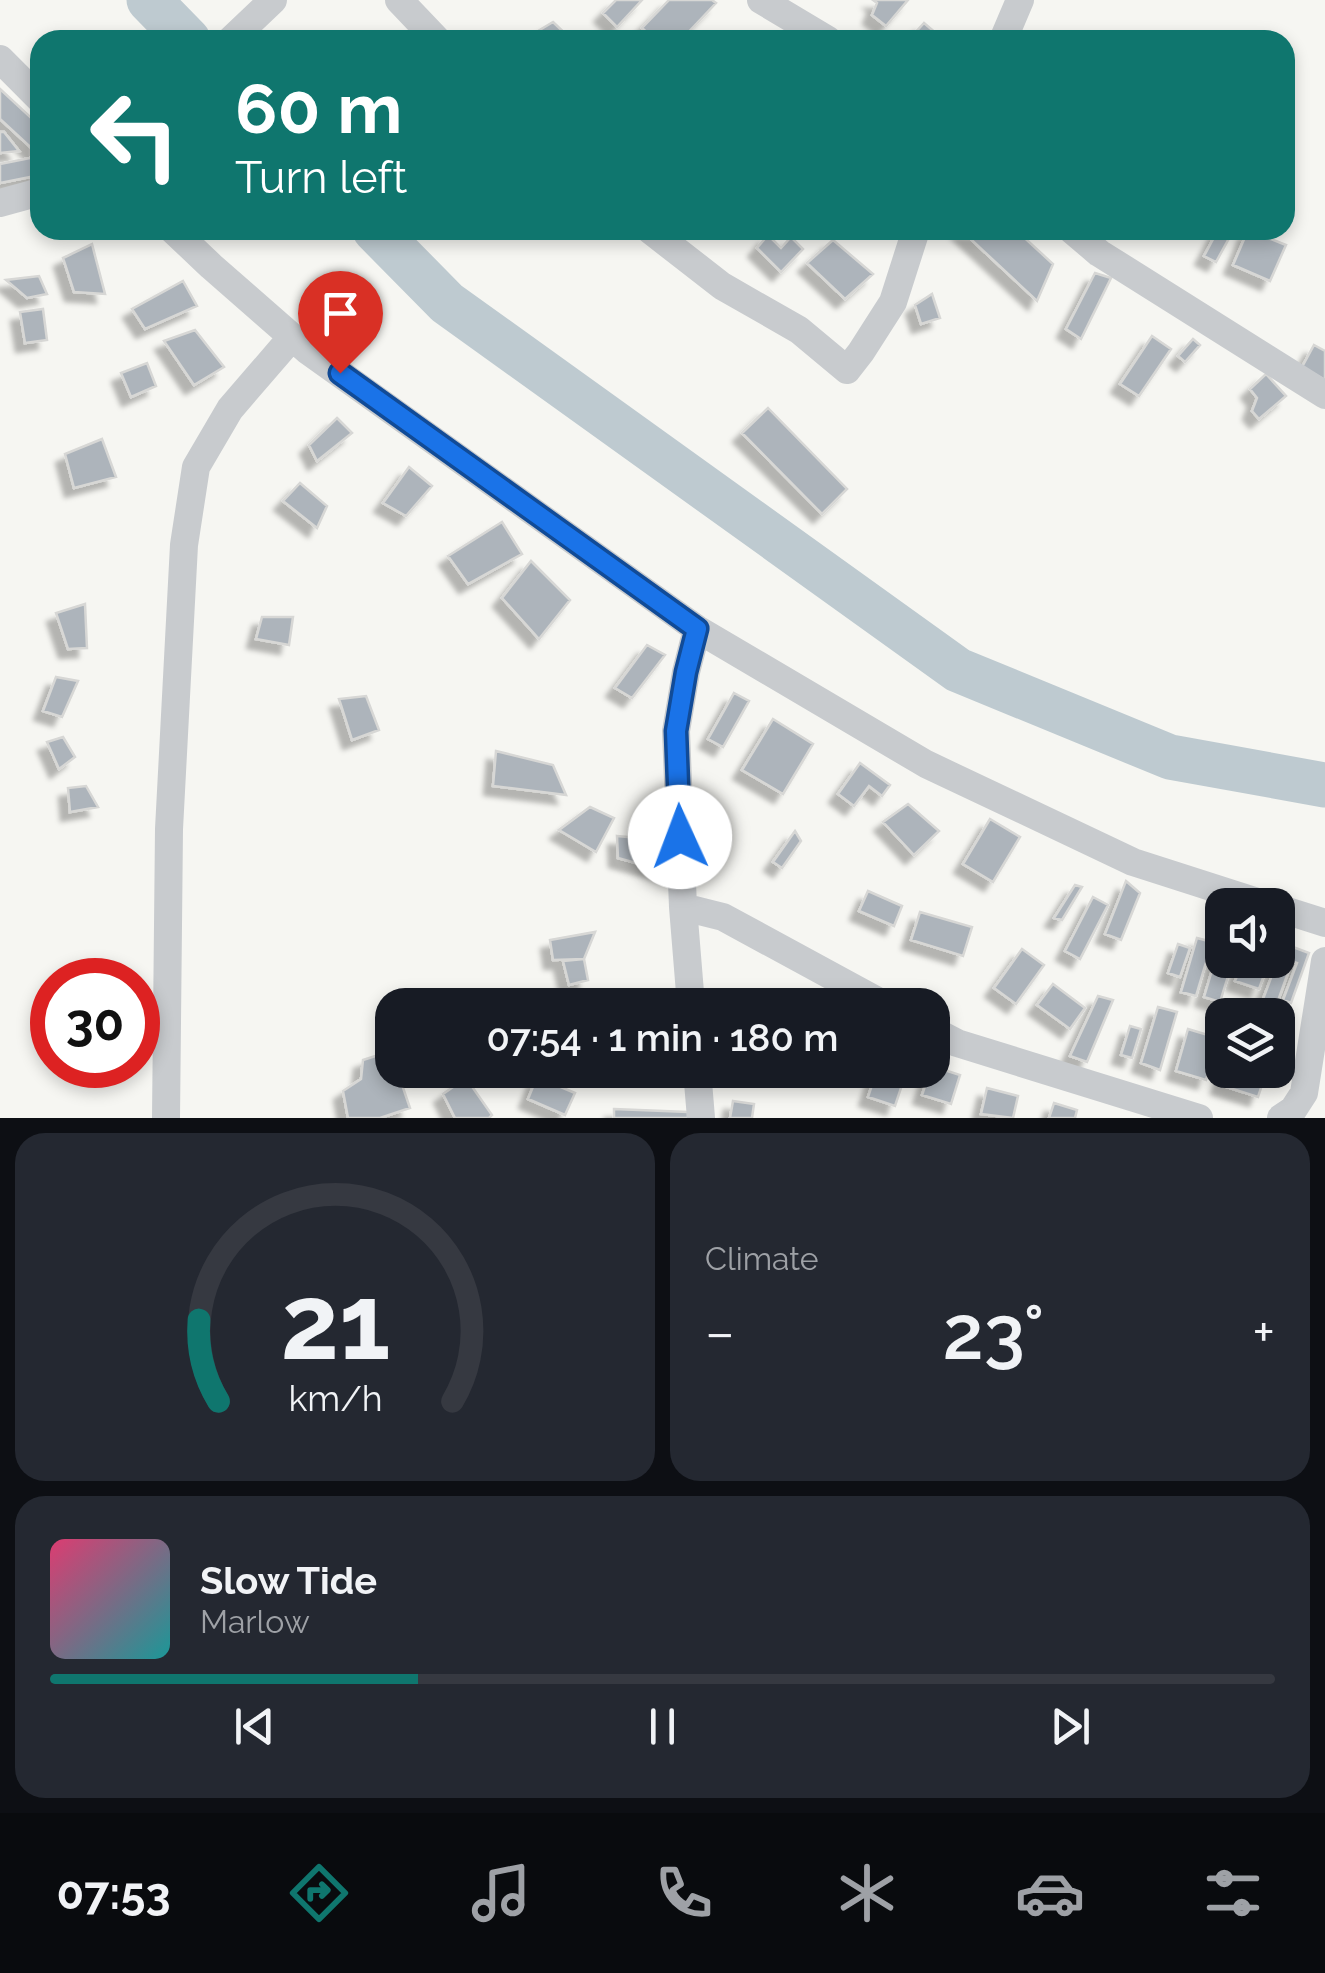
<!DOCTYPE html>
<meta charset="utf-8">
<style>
:root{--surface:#171b24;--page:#242831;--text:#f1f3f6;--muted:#9ea1a6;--line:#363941;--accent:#0f766e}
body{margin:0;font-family:Raleway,sans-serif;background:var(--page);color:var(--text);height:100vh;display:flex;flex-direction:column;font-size:38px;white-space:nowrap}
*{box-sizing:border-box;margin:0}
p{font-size:32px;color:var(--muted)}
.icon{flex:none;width:55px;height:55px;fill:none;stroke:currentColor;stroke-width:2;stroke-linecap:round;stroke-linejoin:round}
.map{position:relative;height:1118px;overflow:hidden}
.drawer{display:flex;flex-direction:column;gap:15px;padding:15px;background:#0d0f14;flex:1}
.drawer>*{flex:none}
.hud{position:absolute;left:30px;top:30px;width:1265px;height:210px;border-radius:30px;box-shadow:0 5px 15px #0003;background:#0f766e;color:#fff;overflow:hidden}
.fabs{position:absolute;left:1205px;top:888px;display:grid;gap:20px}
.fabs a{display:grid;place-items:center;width:90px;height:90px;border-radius:20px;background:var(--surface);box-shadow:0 5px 15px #0003;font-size:50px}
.speed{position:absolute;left:30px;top:958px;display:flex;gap:20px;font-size:50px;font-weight:700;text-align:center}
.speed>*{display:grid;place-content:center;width:130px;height:130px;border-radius:50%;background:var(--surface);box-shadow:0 5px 15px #0003;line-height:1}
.speed .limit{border:15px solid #d22;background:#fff;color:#111}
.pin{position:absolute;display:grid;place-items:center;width:85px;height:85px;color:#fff;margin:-102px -42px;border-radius:50% 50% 50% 0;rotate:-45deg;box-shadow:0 0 10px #0007}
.pin .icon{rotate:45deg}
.me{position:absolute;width:110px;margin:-55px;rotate:358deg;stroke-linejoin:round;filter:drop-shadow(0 0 8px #0008)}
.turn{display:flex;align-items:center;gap:35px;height:210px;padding:0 40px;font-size:45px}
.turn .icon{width:130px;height:130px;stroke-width:2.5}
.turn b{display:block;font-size:70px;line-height:85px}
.big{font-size:75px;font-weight:600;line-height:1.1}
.drawer .card{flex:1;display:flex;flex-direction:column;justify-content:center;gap:15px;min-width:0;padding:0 35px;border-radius:30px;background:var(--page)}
.drawer .dial{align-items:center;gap:0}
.dial svg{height:260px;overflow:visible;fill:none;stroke:var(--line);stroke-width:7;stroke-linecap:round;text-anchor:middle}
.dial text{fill:var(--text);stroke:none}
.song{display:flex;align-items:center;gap:30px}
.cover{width:120px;height:120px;border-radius:15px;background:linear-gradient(135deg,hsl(340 70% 55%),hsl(180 70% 35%))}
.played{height:10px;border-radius:5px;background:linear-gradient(90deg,var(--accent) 30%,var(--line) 30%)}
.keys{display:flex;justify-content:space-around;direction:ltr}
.heat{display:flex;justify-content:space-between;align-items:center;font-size:55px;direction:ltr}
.drawer .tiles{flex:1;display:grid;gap:15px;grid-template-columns:1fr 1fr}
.card:last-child{grid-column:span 2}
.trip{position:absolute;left:375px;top:988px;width:575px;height:100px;border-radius:30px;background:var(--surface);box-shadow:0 5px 15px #0003;font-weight:600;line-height:100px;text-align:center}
.menu{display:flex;height:160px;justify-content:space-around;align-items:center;background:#090b0e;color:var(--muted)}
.menu .icon{width:70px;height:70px}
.menu .current{color:var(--accent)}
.menu b{font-size:45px;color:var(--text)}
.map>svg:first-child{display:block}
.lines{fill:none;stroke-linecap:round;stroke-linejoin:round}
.river{stroke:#becad0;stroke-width:45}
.building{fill:#adb4bb;stroke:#d7d7d5;stroke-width:2.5;filter:url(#shadow)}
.minor{stroke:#c8cbce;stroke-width:28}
.route-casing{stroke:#114b97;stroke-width:25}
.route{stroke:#1a73e8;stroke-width:18}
</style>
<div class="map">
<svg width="1325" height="1118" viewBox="0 0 1325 1118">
<defs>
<filter id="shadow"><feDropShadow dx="-9" dy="9" stdDeviation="2.5" flood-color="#0004"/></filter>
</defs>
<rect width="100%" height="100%" fill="#f6f6f2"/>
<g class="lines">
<!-- river -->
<path class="river" d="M149,0l39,40
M375,230l72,73 511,367 212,87 155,28"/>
</g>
<!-- building -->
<path class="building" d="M616,0h26l-25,27 -14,-14z
M669,0h43l4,3 -35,37h-26l-13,-12z
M873,0h35l-22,26 -14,-11 5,-12z
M553,22l19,18h-49z
M924,23l20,17h-26l-5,-5z
M0,89l40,37v30l-40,-37z
M0,132h4l15,19 -19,2z
M40,156v19l-40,8v-19z
M961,230h55l37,34 -16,37z
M1218,230l15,1 -17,31 -12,-6z
M1248,230l38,15 -16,36 -37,-16z
M768,235l13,13 10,-11 12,12 -22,23 -24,-24z
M833,240l40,34 -28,25 -38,-36z
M92,244l13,50 -31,-2 -11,-34z
M1095,273l16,5 -30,61 -15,-10z
M39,276l8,18 -20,4 -21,-18z
M183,281l14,25 -52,23 -13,-20z
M932,294l8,24 -19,6 -6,-19z
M43,309l4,31 -22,3 -5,-31z
M195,330l29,37 -30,18 -30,-44z
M1152,336l19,13 -32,47 -19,-12z
M1193,339l7,6 -15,17 -7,-6z
M1314,345l11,6v29l-23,-13z
M147,363l9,23 -25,11 -10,-24z
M1266,374l20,22 -27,23 -7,-8 5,-13 -7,-9z
M768,408l79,81 -25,25 -80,-81z
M337,418l15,15 -35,28 -8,-16z
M102,439l14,38 -42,11 -9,-34z
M409,467l23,19 -26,30 -23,-13z
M300,483l27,23 -10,22 -34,-27z
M502,522l20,32 -54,30 -20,-28z
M531,561l39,39 -31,39 -37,-41z
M85,604l2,44 -19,1 -12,-36z
M262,617h31l-4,28 -33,-6z
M647,645l18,10 -33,43 -17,-10z
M56,677l22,4 -16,36 -19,-6z
M734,693l15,8 -26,46 -15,-8z
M366,696l13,34 -27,10 -13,-41z
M773,719l40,25 -30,50 -41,-24z
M63,737l12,20 -16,12 -12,-27z
M496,751l57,14 13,30 -73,-9z
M860,763l30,22 -8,11 -13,-10 -15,20 -16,-12z
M86,786l12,21 -28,5 -2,-24z
M908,804l31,27 -25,24 -31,-33z
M590,807l24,11 -18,34 -37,-22z
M990,819l30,18 -27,45 -30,-18z
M795,831l6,10 -19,27 -9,-6z
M617,836l42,4 9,32 -50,-14z
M1126,881l14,12 -19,47 -16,-6z
M1075,885l7,2 -20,33 -8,-2z
M868,891l34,15 -8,20 -35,-15z
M1093,897l15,8 -28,54 -15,-8z
M920,912l52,15 -9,29 -52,-16z
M595,932l-11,27 -31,1 -3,-20z
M1222,937v23h11l-13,42 -16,-5z
M1197,938l15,4 -16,54 -15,-4z
M1178,944l12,4 -10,29 -12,-4z
M1285,944l24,9 -18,50 -8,-3 14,-37 -17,-6z
M1022,949l22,16 -28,39 -22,-16z
M584,959l4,21 -19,5 -6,-24z
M1244,960l24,4 -9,25 -24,-8z
M1277,962l13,5 -17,48h-16z
M1053,984l32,24 -15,21 -33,-24z
M1098,996l15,4 -26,62 -17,-6z
M1158,1007l19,5 -17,58 -19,-7z
M1130,1026l11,3 -9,29 -11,-3z
M1188,1029l30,9 -12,42 -30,-9z
M391,1051l1,19h5l13,38 -30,10h-32l-5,-27 18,-12 2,-19z
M932,1066l28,9 -9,29 -29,-9z
M877,1070h30l-12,36 -27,-9z
M1225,1070h42l-9,27 -38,-12z
M537,1077l38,16 -10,22 -37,-16z
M466,1078l26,37 -3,3h-34l-12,-24z
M987,1088l31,8 -5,22 -32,-4z
M733,1101l21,3 -2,14h-22z
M1054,1103l23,7 -2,8h-26z
M614,1109l74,3v6h-74z"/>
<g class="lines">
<!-- minor -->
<path class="minor" d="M399,0l38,40
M761,0l67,40
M231,40l42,-40
M1003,40l17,-40
M0,59l40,40
M0,203l40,-11
M173,230l38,36 96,84 390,279 229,135 207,98 134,43
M650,230l72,56 77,44 48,40 14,-18 32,-50 23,-72
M1072,230l27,23 226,142
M683,907l40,10 162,88
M1278,908l47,15
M691,1005l-8,-98 -7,-176 10,-59 11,-43
M932,1030l25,13 242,75
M697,1070l4,48
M166,1118l3,-289 15,-284 12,-78 34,-58 62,-72
M1281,1118l12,-8 11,-17 21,-132"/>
</g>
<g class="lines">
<!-- route casing -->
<g class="route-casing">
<path id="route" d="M340,373l357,256 -11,43 -10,59 4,106"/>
</g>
<!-- route -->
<use href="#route" class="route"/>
</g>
</svg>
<div class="fabs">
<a><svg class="icon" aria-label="sound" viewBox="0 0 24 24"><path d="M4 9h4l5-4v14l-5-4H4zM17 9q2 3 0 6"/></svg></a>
<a><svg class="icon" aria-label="layers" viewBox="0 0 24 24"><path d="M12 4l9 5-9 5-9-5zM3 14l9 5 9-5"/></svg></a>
</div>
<div class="speed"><div class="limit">30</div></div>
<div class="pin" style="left:340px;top:373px;background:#d93025"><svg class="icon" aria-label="arrive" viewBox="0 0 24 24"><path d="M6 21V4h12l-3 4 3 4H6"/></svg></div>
<svg class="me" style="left:680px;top:837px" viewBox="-20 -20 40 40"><circle r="19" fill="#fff"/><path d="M0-13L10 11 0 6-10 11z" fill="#1a73e8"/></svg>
<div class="trip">07:54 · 1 min · 180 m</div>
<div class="hud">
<div class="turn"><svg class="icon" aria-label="left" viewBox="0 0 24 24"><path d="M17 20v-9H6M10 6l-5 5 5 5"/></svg><div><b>60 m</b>Turn left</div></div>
</div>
</div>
<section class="drawer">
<div class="tiles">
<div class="card dial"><svg viewBox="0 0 100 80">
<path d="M14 69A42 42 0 1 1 86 69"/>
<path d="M14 69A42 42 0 0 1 8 44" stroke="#0f766e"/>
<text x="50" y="56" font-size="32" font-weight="700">21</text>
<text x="50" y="72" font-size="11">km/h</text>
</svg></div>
<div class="card"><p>Climate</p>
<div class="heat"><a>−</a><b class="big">23°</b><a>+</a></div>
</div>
<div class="card">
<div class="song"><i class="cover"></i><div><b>Slow Tide</b><p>Marlow</p></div></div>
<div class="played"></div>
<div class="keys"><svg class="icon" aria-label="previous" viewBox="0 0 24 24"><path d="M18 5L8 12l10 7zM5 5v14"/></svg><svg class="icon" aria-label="pause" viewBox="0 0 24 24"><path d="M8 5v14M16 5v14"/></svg><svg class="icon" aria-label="next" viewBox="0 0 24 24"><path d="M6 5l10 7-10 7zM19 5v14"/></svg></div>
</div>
</div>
</section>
<nav class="menu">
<b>07:53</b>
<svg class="icon current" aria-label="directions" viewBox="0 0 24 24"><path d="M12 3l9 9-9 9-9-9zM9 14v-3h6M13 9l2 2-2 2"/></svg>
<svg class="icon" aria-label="music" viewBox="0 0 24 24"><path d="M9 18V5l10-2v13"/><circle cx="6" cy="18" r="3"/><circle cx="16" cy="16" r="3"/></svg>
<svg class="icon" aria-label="phone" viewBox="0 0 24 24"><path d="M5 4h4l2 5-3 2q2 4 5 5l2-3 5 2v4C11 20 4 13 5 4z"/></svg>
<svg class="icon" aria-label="climate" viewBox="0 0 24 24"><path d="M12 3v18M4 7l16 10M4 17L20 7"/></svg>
<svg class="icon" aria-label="car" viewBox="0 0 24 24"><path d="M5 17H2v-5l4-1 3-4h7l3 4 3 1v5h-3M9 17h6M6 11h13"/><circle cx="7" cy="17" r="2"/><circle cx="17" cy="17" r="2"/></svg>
<svg class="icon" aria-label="filters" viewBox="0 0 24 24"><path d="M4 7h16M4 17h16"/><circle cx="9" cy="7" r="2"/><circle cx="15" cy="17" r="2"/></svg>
</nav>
